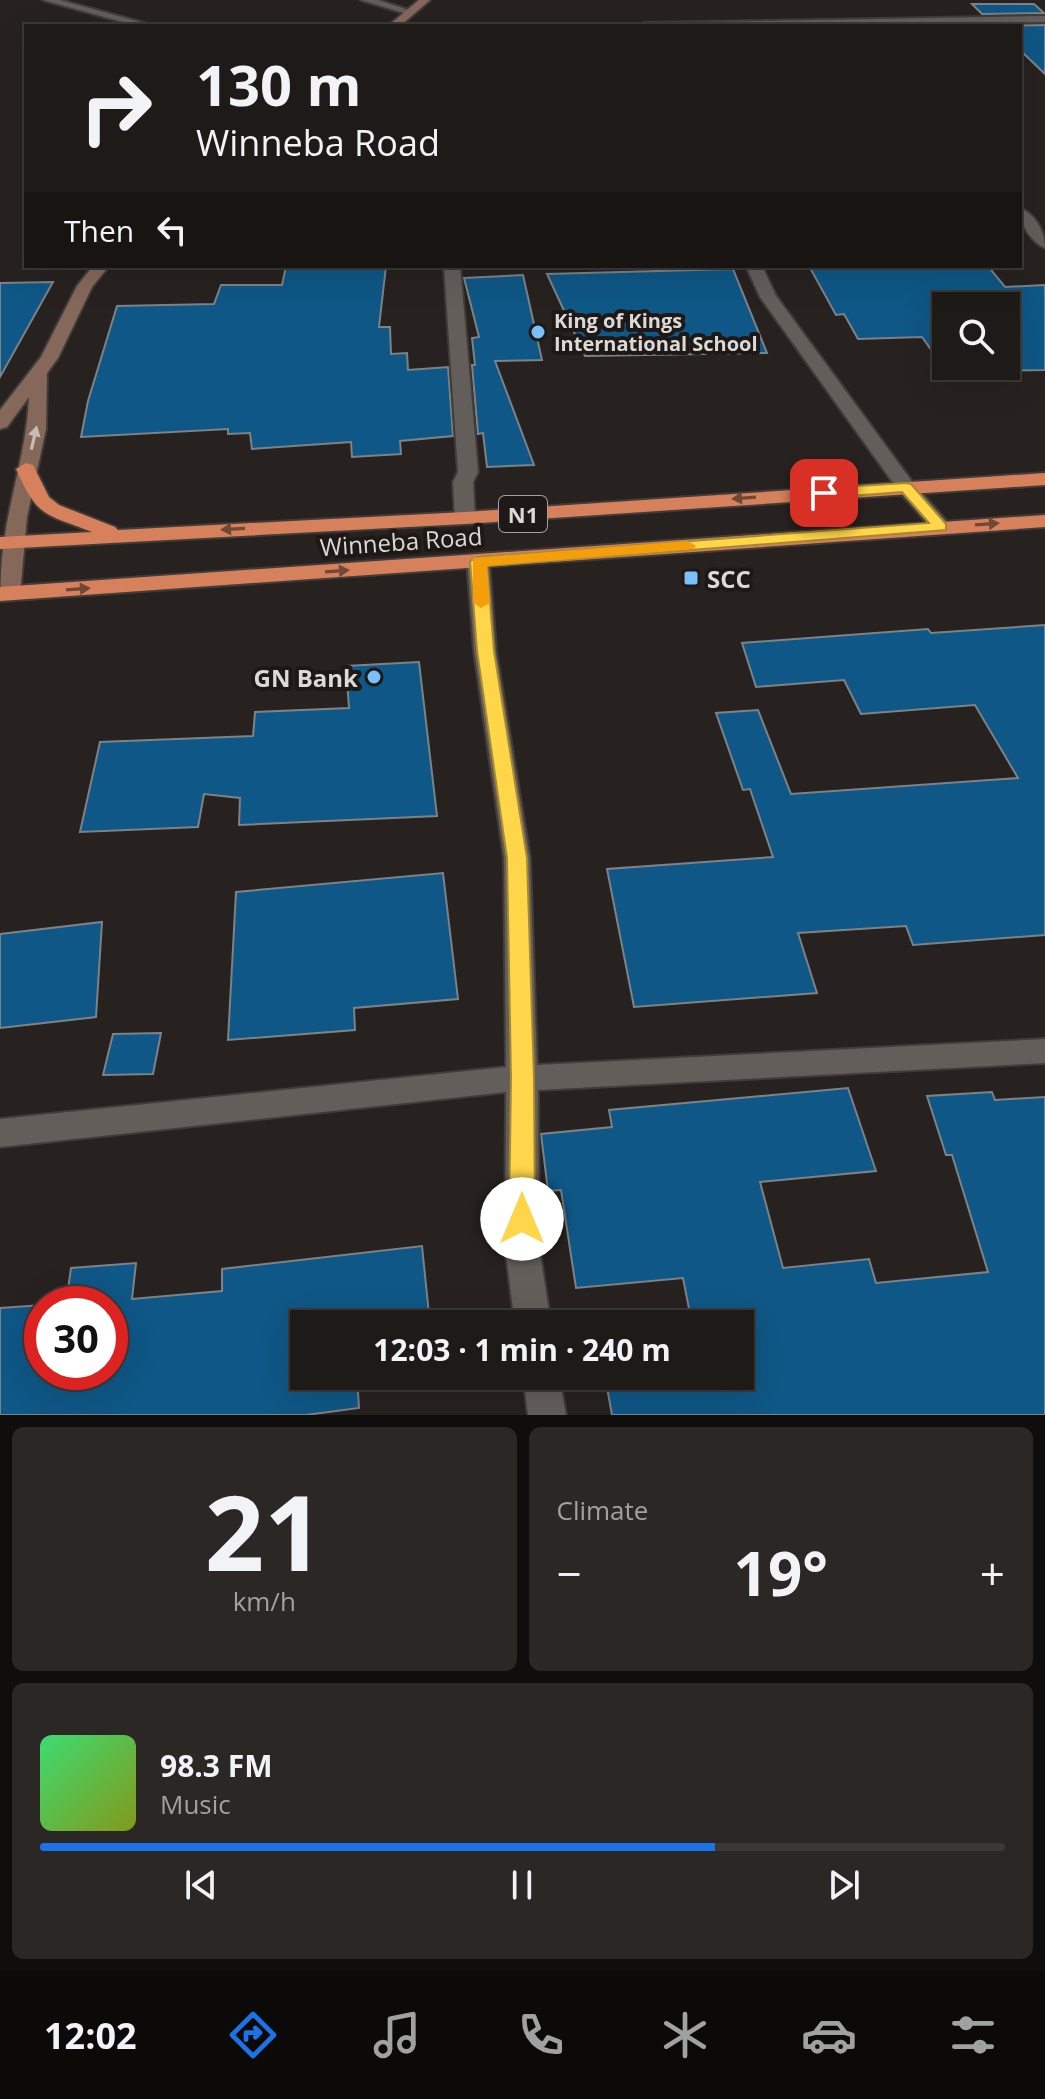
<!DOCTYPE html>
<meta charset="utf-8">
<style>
:root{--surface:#1d1a17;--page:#2a2724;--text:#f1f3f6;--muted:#a0a1a1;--line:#3b3836;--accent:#1a73e8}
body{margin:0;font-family:"Open Sans",sans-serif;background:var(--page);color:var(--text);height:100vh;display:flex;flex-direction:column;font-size:30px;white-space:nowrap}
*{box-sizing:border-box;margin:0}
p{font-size:26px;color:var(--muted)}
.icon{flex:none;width:44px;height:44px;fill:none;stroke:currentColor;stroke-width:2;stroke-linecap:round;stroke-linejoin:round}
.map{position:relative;height:1415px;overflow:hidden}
.panel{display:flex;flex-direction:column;gap:12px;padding:12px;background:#100e0d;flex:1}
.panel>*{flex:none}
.top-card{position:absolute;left:24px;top:24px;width:998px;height:244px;border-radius:0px;box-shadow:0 8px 32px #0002,0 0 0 2px var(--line);background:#1d1a17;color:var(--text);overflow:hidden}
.controls{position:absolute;left:932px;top:292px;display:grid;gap:16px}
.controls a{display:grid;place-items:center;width:88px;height:88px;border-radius:0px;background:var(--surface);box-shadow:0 8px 32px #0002,0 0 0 2px var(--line);font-size:40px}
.speed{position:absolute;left:24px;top:1286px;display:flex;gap:16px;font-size:40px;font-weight:700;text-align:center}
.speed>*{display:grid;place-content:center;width:104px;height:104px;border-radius:50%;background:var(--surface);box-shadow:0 8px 32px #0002,0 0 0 2px var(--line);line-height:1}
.speed .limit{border:12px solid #d22;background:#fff;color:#111}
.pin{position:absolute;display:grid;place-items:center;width:68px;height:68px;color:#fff;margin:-34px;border-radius:16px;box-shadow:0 4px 12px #0006}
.me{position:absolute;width:88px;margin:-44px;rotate:0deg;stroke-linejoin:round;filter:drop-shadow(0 0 6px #0008)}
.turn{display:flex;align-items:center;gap:28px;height:168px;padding:0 40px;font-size:36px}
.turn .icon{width:104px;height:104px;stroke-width:2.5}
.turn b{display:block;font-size:56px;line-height:68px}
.then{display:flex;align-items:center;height:76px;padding:0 40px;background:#0003;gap:16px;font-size:30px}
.big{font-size:60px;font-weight:700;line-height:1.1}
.panel .card{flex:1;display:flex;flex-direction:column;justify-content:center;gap:12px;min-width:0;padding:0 28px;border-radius:12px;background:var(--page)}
.panel .dial{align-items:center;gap:0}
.dial b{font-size:104px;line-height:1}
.song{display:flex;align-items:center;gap:24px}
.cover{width:96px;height:96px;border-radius:12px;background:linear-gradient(135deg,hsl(140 70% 55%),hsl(70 70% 35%))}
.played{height:8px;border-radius:4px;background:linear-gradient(90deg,var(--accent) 70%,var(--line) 70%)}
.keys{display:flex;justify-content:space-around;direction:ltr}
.heat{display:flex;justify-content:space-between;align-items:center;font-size:44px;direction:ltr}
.panel .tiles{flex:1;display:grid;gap:12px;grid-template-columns:1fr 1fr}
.card:last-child{grid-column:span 2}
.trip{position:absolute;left:290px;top:1310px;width:464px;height:80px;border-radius:0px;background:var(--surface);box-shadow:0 8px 32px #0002,0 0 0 2px var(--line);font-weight:700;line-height:80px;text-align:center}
.tabs{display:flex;height:128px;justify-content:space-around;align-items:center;background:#0c0a09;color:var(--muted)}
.tabs .icon{width:56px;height:56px}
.tabs .on{color:var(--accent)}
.tabs b{font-size:36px;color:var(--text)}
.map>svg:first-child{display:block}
.building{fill:#0f5786;stroke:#7c8286;stroke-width:2}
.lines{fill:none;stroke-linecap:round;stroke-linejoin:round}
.street-casing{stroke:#413c3a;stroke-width:4}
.secondary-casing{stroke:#413c3a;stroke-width:4}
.highway-casing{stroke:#413c3a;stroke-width:4}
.street{fill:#645e5b;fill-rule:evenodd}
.secondary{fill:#86685b;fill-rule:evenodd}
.highway{fill:#d6815b;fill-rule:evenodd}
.oneway{fill:#c7bdb8}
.oneway2{fill:#714735}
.route{fill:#ffd54a;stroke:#a68a30;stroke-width:2}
.slow{fill:#f59e0b}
.poi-dot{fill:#79bff8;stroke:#1e1816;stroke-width:3}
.labels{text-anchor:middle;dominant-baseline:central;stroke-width:8;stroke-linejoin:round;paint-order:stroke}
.far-poi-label{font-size:20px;font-weight:bold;fill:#ddd9d7;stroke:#1e1816;text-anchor:start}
.shield{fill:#1e1816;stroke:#a49f9d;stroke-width:2}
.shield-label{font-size:22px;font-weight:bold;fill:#ddd9d7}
.street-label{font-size:24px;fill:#ddd9d7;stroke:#1e1816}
.poi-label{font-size:24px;font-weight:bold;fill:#ddd9d7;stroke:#1e1816;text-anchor:start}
</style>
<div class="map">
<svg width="1045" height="1415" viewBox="0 0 1045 1415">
<rect width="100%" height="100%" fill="#27221f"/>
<!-- building -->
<path class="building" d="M972,4h62l10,9 -62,1z
M1045,25v49l-25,-24v-24h-26z
M286,266h100l-7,61h11l1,27 16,-1 1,17 40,-3 5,69 -53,5 1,13 -49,3 -1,-15 -99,7 -2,-16 -22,1v-5l-147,8 7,-36 29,-95 97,-2 7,-19h61z
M809,266h179l17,21 40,-2v85l-61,1 -3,-5h25v-60h-60v47l-12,1 -12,-17 -64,2 -14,-25 -8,1z
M733,269l34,84 -182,3 -38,-82z
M523,275l19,85 -47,1 39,104 -47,2 -4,-34 -5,1 -6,-69h3l-3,-27 7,-1 -15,-59z
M53,282l-53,95v-94z
M1045,625v310l-132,10 -7,-19 -108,7 19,60 -183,14 -27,-138 166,-12 -23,-68 -7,1 -27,-77 42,-3 33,84 227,-16 -43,-73 -114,9 -17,-34 -88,7 -14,-44 186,-14 3,4z
M419,662l18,154 -198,9 1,-27 -36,-4 -6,33 -118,5 20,-90 153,-6 2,-24 94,-4 -3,-42z
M443,873l15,126 -104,9 1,22 -127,10 8,-148z
M102,922l-6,95 -96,11v-94z
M161,1033l-8,41 -50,1 10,-41z
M848,1088l28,83 -116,11 23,86 86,-9 7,24 112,-11 -36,-117h-6l-19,-59 65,-4 3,8 50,-3v318h-433l-7,-39h135v-52h-48l-9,-46 -107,10 -15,-98 -13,1 -7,-57 71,-7 -3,-17z
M422,1246l8,78h-126v52h53l2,32 -53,7h-306v-107l42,-3v67h68v-68h-44l5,-36 65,-5 -4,36 90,-8v-22z"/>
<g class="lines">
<!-- street casing -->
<g class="street-casing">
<path id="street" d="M43,0h17l95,26h-18z
M361,0h17l37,12 -5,3z
M1045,16v6l-406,4 5,-3z
M1020,208c15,6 25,23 25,40 -15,-7 -25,-24 -25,-40z
M444,266h16l18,206 -5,10 2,36 -10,6 -10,-6 -2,-36 5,-10z
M746,266h16l14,30 137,187 35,40 3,4 -3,4h-14l-35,-40 -139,-194z
M478,555l11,6 7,90 34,207 7,207 508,-26v24l-507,27 1,157 12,77h-36l-10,-77 1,-155 -506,55v-28l506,-52 -2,-209 -30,-207 -7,-90z
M523,1376h36l7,39h-38z"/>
</g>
<!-- secondary casing -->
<g class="secondary-casing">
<path id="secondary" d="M419,0h11l-30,26h-12z
M93,266h16l-17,21 -34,71 -11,15 -1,56 -19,88 -7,77 -3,5h-16c-1,-16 0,-33 2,-50 6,-51 24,-100 26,-152l-22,30 -7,2v-19l41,-53 36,-71z"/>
</g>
<!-- highway casing -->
<g class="highway-casing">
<path id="highway" d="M26,463l7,2 16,32 10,8 56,22 3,3 347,-18 580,-39v12l-580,39 -465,25v-12l92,-5c-48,-19 -54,-14 -76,-63z
M1045,515v12l-1045,74v-14z"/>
</g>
<!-- street -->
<use href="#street" class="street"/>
<!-- secondary -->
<use href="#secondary" class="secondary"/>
<!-- highway -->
<use href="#highway" class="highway"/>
</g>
<!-- one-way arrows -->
<defs><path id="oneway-solid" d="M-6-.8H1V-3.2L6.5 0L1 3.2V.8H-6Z" transform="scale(2)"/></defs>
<use class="oneway" href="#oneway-solid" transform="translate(34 438) rotate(-77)"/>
<g class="oneway2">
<use href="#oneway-solid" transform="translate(744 498) rotate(176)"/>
<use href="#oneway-solid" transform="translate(987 524) rotate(-4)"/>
<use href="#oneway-solid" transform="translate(233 529) rotate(177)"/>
<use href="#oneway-solid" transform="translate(337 571) rotate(-4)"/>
<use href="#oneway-solid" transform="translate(78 589) rotate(-4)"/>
</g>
<!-- route -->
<path class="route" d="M906,483l5,1 35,40v6l-459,36 7,85 33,207 7,220 1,141 -4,8 -9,3 -9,-3 -4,-8 2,-141 -4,-220 -30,-207 -7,-90 8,-4 451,-34 -27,-31 -78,6 -7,-5 7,-5z"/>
<!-- slow -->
<path class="slow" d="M688,541l8,5 -2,3 -207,17 3,37 -9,5 -8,-5v-45z"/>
<!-- markers -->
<g class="poi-dot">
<circle cx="538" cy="332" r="8"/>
<rect x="683" y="570" width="16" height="16" rx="4"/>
<circle cx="374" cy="677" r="8"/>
</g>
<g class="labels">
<!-- far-poi labels -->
<g class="far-poi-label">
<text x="554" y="320">King of Kings<tspan x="554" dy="23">International School</tspan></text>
</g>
<!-- shield labels -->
<rect class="shield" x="499" y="496" width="48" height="36" rx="6"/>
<g class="shield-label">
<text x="523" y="514">N1</text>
</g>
<!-- street labels -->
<g class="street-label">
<text transform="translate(401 541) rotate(-4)">Winneba Road</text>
</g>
<!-- poi labels -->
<g class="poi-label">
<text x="707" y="578">SCC</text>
<text x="358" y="677" text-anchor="end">GN Bank</text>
</g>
</g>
</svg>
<div class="controls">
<a><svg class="icon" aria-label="search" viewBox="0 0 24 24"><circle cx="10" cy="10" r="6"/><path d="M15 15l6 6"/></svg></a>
</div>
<div class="speed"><div class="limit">30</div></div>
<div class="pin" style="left:824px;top:493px;background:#d93025"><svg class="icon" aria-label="arrive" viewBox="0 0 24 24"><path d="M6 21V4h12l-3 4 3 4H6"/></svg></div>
<svg class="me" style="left:522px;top:1219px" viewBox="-20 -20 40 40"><circle r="19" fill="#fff"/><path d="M0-13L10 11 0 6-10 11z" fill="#ffd54a"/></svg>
<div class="trip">12:03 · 1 min · 240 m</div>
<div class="top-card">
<div class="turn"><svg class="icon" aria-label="right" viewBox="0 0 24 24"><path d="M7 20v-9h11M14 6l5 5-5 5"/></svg><div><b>130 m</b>Winneba Road</div></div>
<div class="then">Then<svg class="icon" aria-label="left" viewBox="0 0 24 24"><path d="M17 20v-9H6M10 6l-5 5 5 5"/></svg></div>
</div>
</div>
<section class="panel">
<div class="tiles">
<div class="card dial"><b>21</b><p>km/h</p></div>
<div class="card"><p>Climate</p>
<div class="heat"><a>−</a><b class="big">19°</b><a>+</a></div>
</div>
<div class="card">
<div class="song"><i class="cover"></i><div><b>98.3 FM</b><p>Music</p></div></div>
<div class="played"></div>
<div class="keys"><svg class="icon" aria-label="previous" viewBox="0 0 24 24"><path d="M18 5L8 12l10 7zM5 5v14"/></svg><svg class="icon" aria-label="pause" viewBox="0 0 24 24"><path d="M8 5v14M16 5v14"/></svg><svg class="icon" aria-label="next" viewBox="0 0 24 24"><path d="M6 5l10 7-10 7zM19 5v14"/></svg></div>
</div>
</div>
</section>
<nav class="tabs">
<b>12:02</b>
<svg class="icon on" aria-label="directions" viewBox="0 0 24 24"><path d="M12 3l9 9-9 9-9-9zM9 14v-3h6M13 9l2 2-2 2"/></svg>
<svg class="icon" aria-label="music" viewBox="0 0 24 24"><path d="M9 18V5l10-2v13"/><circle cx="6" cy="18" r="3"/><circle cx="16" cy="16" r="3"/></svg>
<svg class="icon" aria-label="phone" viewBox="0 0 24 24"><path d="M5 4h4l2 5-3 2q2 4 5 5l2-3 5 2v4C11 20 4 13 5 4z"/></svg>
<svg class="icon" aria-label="climate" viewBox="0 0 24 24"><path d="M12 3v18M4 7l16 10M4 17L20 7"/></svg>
<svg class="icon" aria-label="car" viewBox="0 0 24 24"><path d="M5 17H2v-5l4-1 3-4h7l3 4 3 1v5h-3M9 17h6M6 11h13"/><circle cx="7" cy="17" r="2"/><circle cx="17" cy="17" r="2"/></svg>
<svg class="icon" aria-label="filters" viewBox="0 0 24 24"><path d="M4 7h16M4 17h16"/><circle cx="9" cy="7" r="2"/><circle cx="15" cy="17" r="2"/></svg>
</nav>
